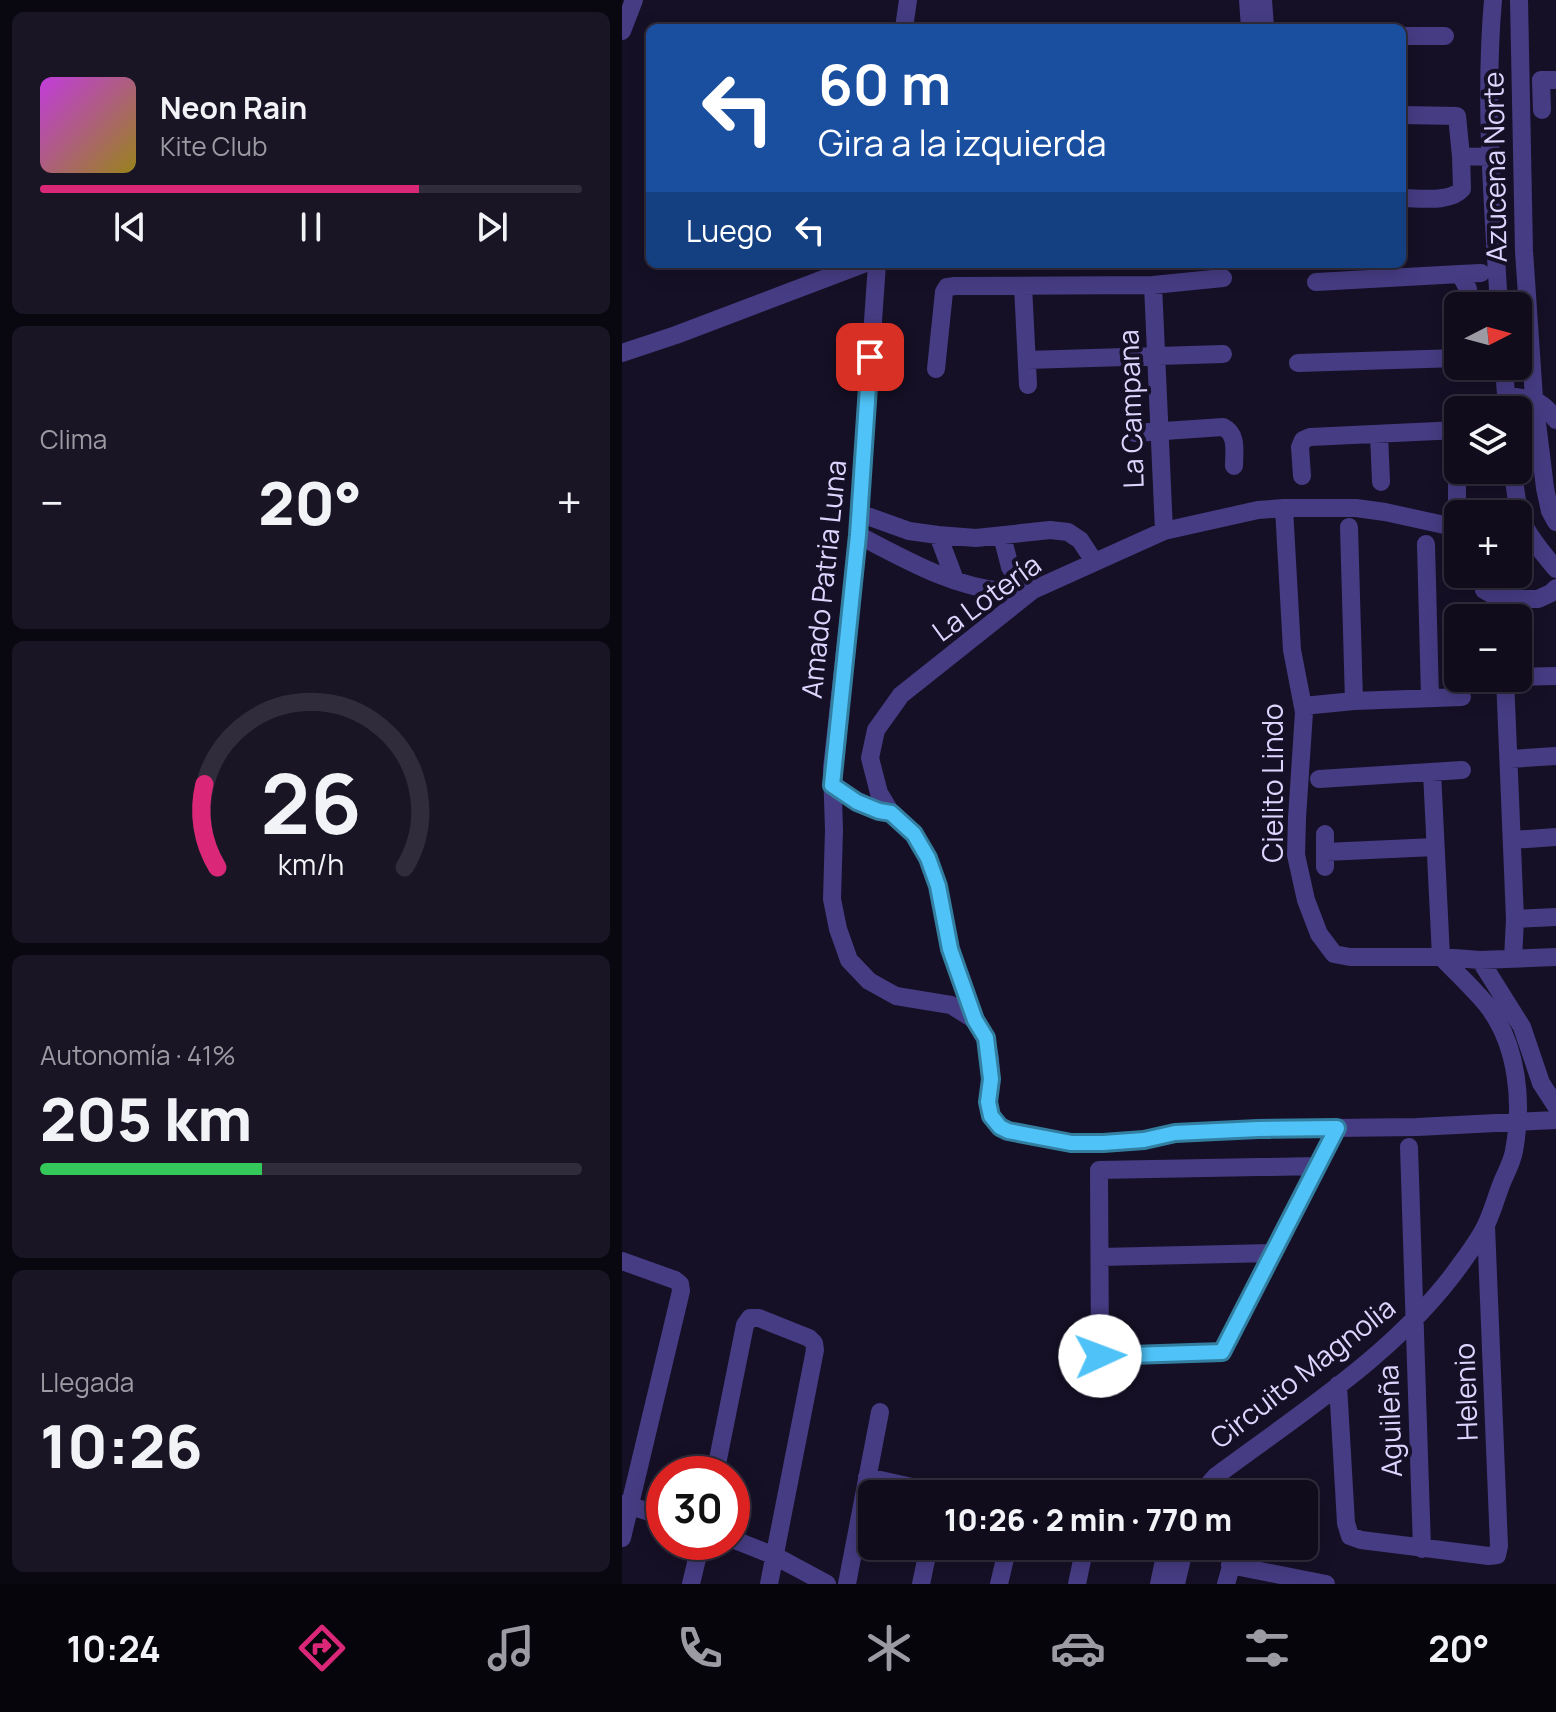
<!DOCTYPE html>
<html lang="es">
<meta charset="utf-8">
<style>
:root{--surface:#100c1c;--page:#191525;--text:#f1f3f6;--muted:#9c9ba3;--line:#302c3b;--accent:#db2777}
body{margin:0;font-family:Manrope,sans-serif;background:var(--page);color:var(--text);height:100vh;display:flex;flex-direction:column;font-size:30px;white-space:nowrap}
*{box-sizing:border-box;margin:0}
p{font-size:26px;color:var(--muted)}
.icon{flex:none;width:44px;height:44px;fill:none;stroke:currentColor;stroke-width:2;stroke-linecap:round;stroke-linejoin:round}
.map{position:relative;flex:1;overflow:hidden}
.details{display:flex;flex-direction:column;gap:12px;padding:12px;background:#09070f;width:622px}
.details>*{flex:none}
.banner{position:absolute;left:24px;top:24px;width:760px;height:244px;border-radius:12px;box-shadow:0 4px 20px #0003,0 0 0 2px var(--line);background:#1a4fa0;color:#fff;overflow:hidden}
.needle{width:52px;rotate:84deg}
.fabs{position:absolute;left:822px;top:292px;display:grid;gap:16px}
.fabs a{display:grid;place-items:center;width:88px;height:88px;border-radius:12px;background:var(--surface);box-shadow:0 4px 20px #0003,0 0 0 2px var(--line);font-size:40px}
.speed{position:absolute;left:24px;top:1456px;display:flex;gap:16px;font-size:40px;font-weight:700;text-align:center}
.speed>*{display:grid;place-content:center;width:104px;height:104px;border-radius:50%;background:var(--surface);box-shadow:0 4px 20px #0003,0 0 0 2px var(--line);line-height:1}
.speed .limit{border:12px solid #d22;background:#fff;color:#111}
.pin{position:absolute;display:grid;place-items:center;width:68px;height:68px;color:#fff;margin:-34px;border-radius:16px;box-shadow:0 4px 12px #0006}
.me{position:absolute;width:88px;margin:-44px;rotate:88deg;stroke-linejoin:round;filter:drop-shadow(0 0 6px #0008)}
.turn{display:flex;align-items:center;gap:28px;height:168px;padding:0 40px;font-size:36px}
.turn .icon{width:104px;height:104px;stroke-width:2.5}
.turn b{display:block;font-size:56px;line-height:68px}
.then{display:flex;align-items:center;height:76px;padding:0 40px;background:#0003;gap:16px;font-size:30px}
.big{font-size:60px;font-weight:800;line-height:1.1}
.details .widget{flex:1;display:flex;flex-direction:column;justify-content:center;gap:12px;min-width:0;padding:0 28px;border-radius:12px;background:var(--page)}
.details .dial{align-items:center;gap:0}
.dial svg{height:208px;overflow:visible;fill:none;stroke:var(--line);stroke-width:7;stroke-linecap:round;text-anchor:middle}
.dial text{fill:var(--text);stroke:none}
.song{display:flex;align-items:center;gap:24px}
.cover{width:96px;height:96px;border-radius:12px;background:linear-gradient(135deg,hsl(290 70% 55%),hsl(50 70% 35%))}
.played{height:8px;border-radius:4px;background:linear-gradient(90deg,var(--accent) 70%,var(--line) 70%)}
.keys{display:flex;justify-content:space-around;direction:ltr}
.heat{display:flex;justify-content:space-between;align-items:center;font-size:44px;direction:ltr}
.charge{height:12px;border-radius:6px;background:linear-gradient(90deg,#34c759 41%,var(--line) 0)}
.trip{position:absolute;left:236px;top:1480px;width:460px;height:80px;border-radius:12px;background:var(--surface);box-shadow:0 4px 20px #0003,0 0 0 2px var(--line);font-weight:800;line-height:80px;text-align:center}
.dock{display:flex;height:128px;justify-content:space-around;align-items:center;background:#06050b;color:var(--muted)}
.dock .icon{width:56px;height:56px}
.dock .active{color:var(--accent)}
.dock b{font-size:36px;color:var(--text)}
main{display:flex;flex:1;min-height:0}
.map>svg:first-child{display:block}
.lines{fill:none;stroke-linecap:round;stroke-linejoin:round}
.minor{stroke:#463c84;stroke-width:18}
.route-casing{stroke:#337fa1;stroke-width:20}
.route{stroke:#4fc3f7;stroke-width:14}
.labels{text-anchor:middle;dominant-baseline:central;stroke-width:8;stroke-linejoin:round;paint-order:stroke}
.street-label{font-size:28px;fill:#ded5fe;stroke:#161026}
</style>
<main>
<section class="details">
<div class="widget">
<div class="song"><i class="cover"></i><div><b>Neon Rain</b><p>Kite Club</p></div></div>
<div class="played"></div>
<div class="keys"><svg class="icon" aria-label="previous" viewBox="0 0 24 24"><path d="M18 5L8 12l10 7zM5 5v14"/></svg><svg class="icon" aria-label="pause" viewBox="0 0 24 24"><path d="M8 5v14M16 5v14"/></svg><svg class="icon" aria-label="next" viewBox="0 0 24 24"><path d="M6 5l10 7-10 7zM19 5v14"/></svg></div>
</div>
<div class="widget"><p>Clima</p>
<div class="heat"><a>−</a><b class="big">20°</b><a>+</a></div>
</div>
<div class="widget dial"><svg viewBox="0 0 100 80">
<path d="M14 69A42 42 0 1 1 86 69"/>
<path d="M14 69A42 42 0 0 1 9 37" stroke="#db2777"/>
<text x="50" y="56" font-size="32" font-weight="700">26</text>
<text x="50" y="72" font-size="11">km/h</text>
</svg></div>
<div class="widget"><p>Autonomía · 41%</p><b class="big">205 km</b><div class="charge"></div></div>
<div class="widget"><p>Llegada</p><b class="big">10:26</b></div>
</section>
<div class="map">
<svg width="934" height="1584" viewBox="0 0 934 1584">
<rect width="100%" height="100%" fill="#161026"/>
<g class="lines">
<!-- minor -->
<path class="minor" d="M626,0l2,27
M641,0l2,27
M871,0c-9,102 0,204 6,306
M897,0l5,251 10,147 11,90 5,23 6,11
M282,28l4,-28
M0,31l12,-31
M780,36h43
M920,110l-1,-30h15
M780,115l55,1 4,40
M780,198c18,0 48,5 60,-9l-1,-33 30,1
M255,264l-19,271 -26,233 2,62 -2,69 6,30 11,31 20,21 27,15 55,9 24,15 11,18 4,21 1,20 -3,23 3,14 9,11 8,4 63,12h32l41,-3 31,-7 83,-4 159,-2 139,-7
M838,274l21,-1
M694,282l144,-8 8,15 2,17
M531,285l11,246
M401,286l5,99
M0,353l54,-18 187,-71
M405,360l196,-6
M676,363l160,-5
M882,366l3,44
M314,369l8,-77 3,-5 8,-1 198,-1 70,-7
M884,396c24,2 36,3 50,24
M835,430v98
M513,433l88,-6c15,7 11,25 11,39
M757,434l2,48
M891,470c2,18 4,40 12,57 8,15 20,29 31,42
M680,476l-2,-29 3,-7 7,-3 148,-7
M662,508l8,142 12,62 -7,106 -1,37 10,45 13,34 15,20 16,3h91l39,3 76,-3
M237,513l50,18 29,4 38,3 74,-8 18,2 12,8 14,21
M727,527l5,174
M236,535c45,23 92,51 144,56 10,0 21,-1 31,-1
M316,535l17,45
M380,536l8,31 15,23
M804,544l4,153
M862,590l16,9h38l13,-6 5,-5
M896,677l38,-1
M883,678l10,241 -2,40
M851,679l13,-1
M681,706l51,-5 108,-4
M888,759l46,-3
M697,779l143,-9
M210,785c19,13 36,24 59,28
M890,840l44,-3
M703,852l110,-5
M703,867v-33
M893,919l41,-2
M858,960l42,67 19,56 15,23
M353,1020l-25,-71 -12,-63 -10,-28 -14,-24 -23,-21 -12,-20 -9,-35 6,-28 25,-35 132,-105 131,-59 94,-21 26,-2h72l29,4 73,16
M787,1147l13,402
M696,1166l-219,4 1,186 122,-4 115,-224
M478,1257l173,-4
M0,1261l53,19 5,4 1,7 -59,247
M716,1385l8,138 4,13 11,4 128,16 8,-1 2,-9 -13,-320
M93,1474l30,-149 5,-7h9l50,20 5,5 1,7 -46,234
M245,1477l63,14 4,3
M578,1494l16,-18c86,-64 185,-126 247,-215 8,-11 17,-23 23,-36 6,-12 10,-27 15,-40 4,-11 11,-22 13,-34 9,-48 4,-106 -27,-146 -14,-17 -30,-32 -46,-48l-9,-185
M0,1504l42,12
M110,1539l43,17 52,28
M608,1565l96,19
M69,1584l10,-42
M225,1584l33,-172
M299,1584l8,-38
M377,1584l9,-38
M455,1584l8,-38
M537,1584l8,-38
M554,1584l9,-38
M604,1584l11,-38"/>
</g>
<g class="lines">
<!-- route casing -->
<g class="route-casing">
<path id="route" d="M248,357l-12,178 -26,250 25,17 22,9 12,2 23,21 14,24 10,28 12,63 25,71 11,18 5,41 -3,23 3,14 9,11 8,4 63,12h32l41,-3 31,-7 83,-4 79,-1 -115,224 -122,4"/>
</g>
<!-- route -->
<use href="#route" class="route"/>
</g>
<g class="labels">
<!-- street labels -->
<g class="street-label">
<text transform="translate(872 167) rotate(-91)">Azucena Norte</text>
<text transform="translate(508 409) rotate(-92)">La Campana</text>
<text transform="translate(201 579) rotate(-84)">Amado Patria Luna</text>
<text transform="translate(364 597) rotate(-36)">La Lotería</text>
<text transform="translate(650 783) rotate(-90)">Cielito Lindo</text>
<text transform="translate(680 1372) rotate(-38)">Circuito Magnolia</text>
<text transform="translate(843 1392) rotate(-92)">Helenio</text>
<text transform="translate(767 1421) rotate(-92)">Aguileña</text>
</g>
</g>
</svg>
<div class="fabs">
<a><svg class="needle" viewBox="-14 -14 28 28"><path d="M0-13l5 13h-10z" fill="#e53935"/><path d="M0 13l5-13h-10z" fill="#9c9ba3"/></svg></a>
<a><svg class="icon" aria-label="layers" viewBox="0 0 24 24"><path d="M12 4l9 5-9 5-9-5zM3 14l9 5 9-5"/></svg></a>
<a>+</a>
<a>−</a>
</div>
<div class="speed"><div class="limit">30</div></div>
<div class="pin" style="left:248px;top:357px;background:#d93025"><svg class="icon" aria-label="arrive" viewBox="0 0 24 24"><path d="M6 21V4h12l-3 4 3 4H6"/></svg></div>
<svg class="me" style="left:478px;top:1356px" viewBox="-20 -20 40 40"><circle r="19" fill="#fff"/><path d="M0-13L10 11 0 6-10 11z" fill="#4fc3f7"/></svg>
<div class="trip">10:26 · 2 min · 770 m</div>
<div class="banner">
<div class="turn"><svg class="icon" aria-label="left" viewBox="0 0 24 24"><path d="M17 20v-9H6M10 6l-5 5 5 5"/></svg><div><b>60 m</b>Gira a la izquierda</div></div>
<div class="then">Luego<svg class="icon" aria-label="left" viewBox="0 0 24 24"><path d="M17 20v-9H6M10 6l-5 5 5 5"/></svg></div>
</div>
</div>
</main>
<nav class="dock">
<b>10:24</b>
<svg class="icon active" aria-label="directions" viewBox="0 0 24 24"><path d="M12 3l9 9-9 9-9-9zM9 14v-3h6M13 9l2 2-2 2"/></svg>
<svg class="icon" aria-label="music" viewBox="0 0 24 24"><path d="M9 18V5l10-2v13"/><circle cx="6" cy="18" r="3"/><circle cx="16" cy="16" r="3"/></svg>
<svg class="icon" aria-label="phone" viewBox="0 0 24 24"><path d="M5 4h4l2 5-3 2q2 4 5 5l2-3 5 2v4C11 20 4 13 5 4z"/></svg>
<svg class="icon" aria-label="climate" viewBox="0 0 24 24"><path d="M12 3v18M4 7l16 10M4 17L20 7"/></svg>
<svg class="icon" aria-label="car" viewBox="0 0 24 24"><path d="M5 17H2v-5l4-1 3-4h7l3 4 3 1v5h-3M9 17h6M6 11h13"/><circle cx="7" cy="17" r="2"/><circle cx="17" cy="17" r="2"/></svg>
<svg class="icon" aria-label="filters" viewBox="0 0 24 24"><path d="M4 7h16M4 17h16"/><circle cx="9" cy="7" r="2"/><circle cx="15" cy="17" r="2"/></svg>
<b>20°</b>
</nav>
